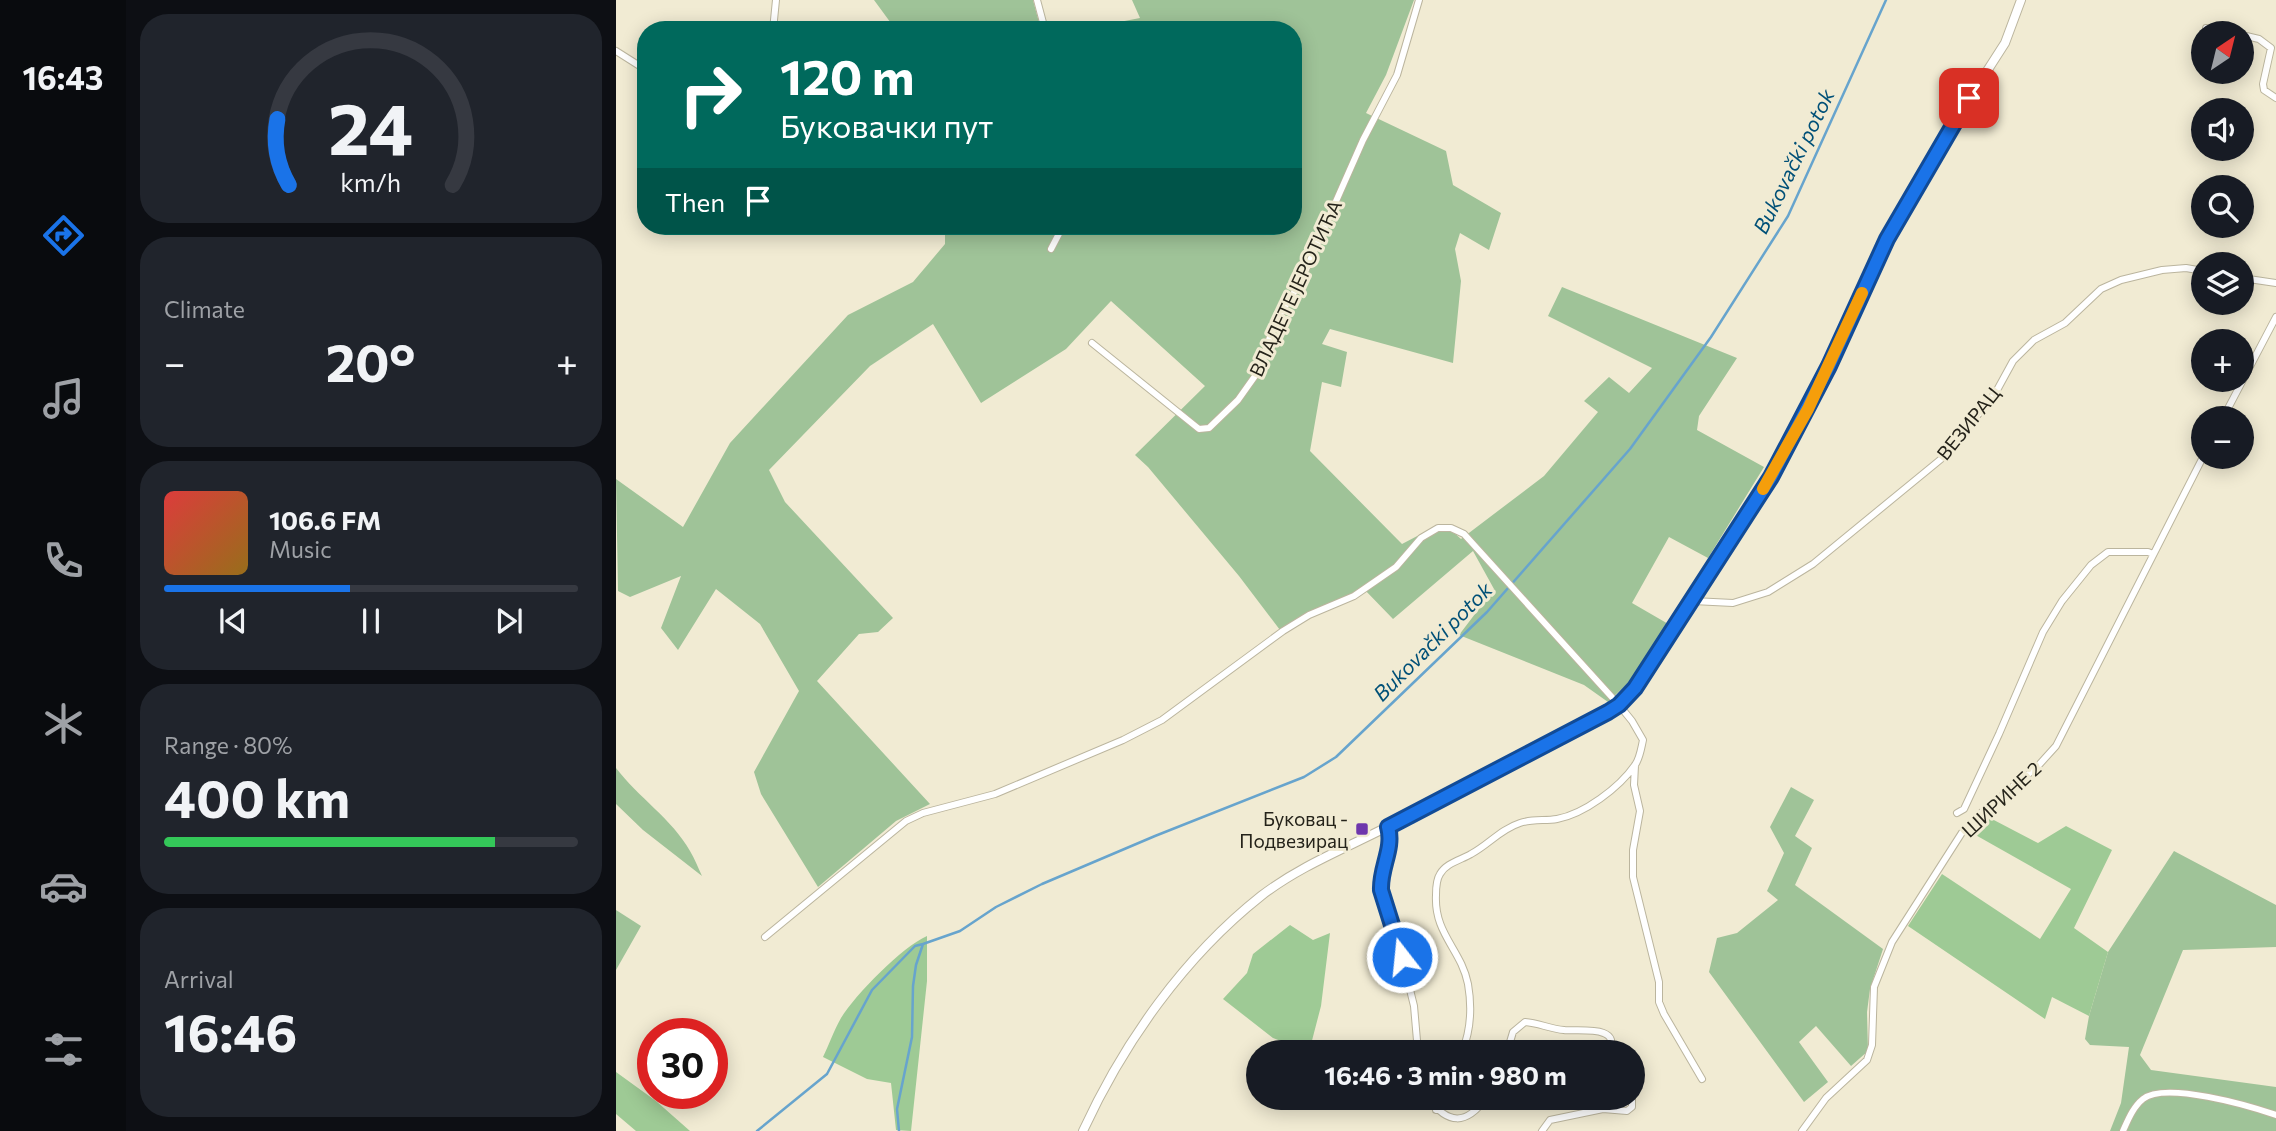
<!DOCTYPE html>
<meta charset="utf-8">
<style>
:root{--surface:#171b24;--page:#20242c;--text:#f1f3f6;--muted:#9ea1a6;--line:#363941;--accent:#1a73e8}
body{margin:0;font-family:Commissioner,sans-serif;background:var(--page);color:var(--text);height:100vh;display:flex;flex-direction:column;font-size:26px;white-space:nowrap}
*{box-sizing:border-box;margin:0}
p{font-size:23px;color:var(--muted)}
.icon{flex:none;width:38px;height:38px;fill:none;stroke:currentColor;stroke-width:2;stroke-linecap:round;stroke-linejoin:round}
.map{position:relative;flex:1;overflow:hidden}
.details{display:flex;flex-direction:column;gap:14px;padding:14px;background:#0d0f14;width:490px}
.details>*{flex:none}
.top-card{position:absolute;left:21px;top:21px;width:665px;height:214px;border-radius:28px;box-shadow:0 4px 18px #0003;background:#00695c;color:#fff;overflow:hidden}
.needle{width:46px;rotate:35deg}
.controls{position:absolute;left:1575px;top:21px;display:grid;gap:14px}
.controls a{display:grid;place-items:center;width:63px;height:63px;border-radius:50%;background:var(--surface);box-shadow:0 4px 18px #0003;font-size:35px}
.speed{position:absolute;left:21px;top:1018px;display:flex;gap:14px;font-size:35px;font-weight:700;text-align:center}
.speed>*{display:grid;place-content:center;width:91px;height:91px;border-radius:50%;background:var(--surface);box-shadow:0 4px 18px #0003;line-height:1}
.speed .limit{border:10px solid #d22;background:#fff;color:#111}
.pin{position:absolute;display:grid;place-items:center;width:60px;height:60px;color:#fff;margin:-30px;border-radius:14px;box-shadow:0 4px 10px #0006}
.me{position:absolute;width:77px;margin:-38px;rotate:344deg;stroke-linejoin:round;filter:drop-shadow(0 0 5px #0008)}
.turn{display:flex;align-items:center;gap:24px;height:147px;padding:0 28px;font-size:32px}
.turn .icon{width:91px;height:91px;stroke-width:2.5}
.turn b{display:block;font-size:49px;line-height:60px}
.then{display:flex;align-items:center;height:66px;padding:0 28px;background:#0003;gap:14px;font-size:26px}
.big{font-size:52px;font-weight:700;line-height:1.1}
.details .tile{flex:1;display:flex;flex-direction:column;justify-content:center;gap:10px;min-width:0;padding:0 24px;border-radius:28px;background:var(--page)}
.details .dial{align-items:center;gap:0}
.dial svg{height:182px;overflow:visible;fill:none;stroke:var(--line);stroke-width:7;stroke-linecap:round;text-anchor:middle}
.dial text{fill:var(--text);stroke:none}
.song{display:flex;align-items:center;gap:21px}
.cover{width:84px;height:84px;border-radius:10px;background:linear-gradient(135deg,hsl(0 70% 55%),hsl(40 70% 35%))}
.played{height:7px;border-radius:4px;background:linear-gradient(90deg,var(--accent) 45%,var(--line) 45%)}
.keys{display:flex;justify-content:space-around;direction:ltr}
.heat{display:flex;justify-content:space-between;align-items:center;font-size:38px;direction:ltr}
.charge{height:10px;border-radius:5px;background:linear-gradient(90deg,#34c759 80%,var(--line) 0)}
.trip{position:absolute;left:630px;top:1040px;width:399px;height:70px;border-radius:35px;background:var(--surface);box-shadow:0 4px 18px #0003;font-weight:700;line-height:70px;text-align:center}
main{display:flex;flex:1;min-height:0}
.tabs{display:flex;flex-direction:column;width:126px;justify-content:space-around;align-items:center;background:#090b0e;color:var(--muted)}
.tabs .icon{width:49px;height:49px}
.tabs .current{color:var(--accent)}
.tabs b{font-size:32px;color:var(--text)}
.map>svg:first-child{display:block}
.green{fill:#9fc398}
.forest{fill:#9eca95}
.lines{fill:none;stroke-linecap:round;stroke-linejoin:round}
.stream{stroke:#67a4cd;stroke-width:2.5}
.minor-casing{stroke:#bbb59e;stroke-width:8}
.tertiary-casing{stroke:#bbb59e;stroke-width:10}
.minor{stroke:#fff;stroke-width:6}
.tertiary{stroke:#fff;stroke-width:8}
.route-casing{stroke:#114b97;stroke-width:18}
.route{stroke:#1a73e8;stroke-width:12}
.slow{stroke:#f59e0b;stroke-width:12}
.poi-dot{fill:#6e36ac;stroke:#f1ebd3;stroke-width:2.5}
.labels{text-anchor:middle;dominant-baseline:central;stroke-width:6;stroke-linejoin:round;paint-order:stroke}
.street-label{font-size:19px;fill:#25231a;stroke:#f1ebd3}
.poi-label{font-size:19px;fill:#25231a;stroke:#f1ebd3;text-anchor:end}
.water-label{font-size:21px;font-style:italic;fill:#005077;stroke:#f1ebd3}
</style>
<main>
<nav class="tabs">
<b>16:43</b>
<svg class="icon current" aria-label="directions" viewBox="0 0 24 24"><path d="M12 3l9 9-9 9-9-9zM9 14v-3h6M13 9l2 2-2 2"/></svg>
<svg class="icon" aria-label="music" viewBox="0 0 24 24"><path d="M9 18V5l10-2v13"/><circle cx="6" cy="18" r="3"/><circle cx="16" cy="16" r="3"/></svg>
<svg class="icon" aria-label="phone" viewBox="0 0 24 24"><path d="M5 4h4l2 5-3 2q2 4 5 5l2-3 5 2v4C11 20 4 13 5 4z"/></svg>
<svg class="icon" aria-label="climate" viewBox="0 0 24 24"><path d="M12 3v18M4 7l16 10M4 17L20 7"/></svg>
<svg class="icon" aria-label="car" viewBox="0 0 24 24"><path d="M5 17H2v-5l4-1 3-4h7l3 4 3 1v5h-3M9 17h6M6 11h13"/><circle cx="7" cy="17" r="2"/><circle cx="17" cy="17" r="2"/></svg>
<svg class="icon" aria-label="filters" viewBox="0 0 24 24"><path d="M4 7h16M4 17h16"/><circle cx="9" cy="7" r="2"/><circle cx="15" cy="17" r="2"/></svg>
</nav>
<section class="details">
<div class="tile dial"><svg viewBox="0 0 100 80">
<path d="M14 69A42 42 0 1 1 86 69"/>
<path d="M14 69A42 42 0 0 1 9 40" stroke="#1a73e8"/>
<text x="50" y="56" font-size="32" font-weight="700">24</text>
<text x="50" y="72" font-size="11">km/h</text>
</svg></div>
<div class="tile"><p>Climate</p>
<div class="heat"><a>−</a><b class="big">20°</b><a>+</a></div>
</div>
<div class="tile">
<div class="song"><i class="cover"></i><div><b>106.6 FM</b><p>Music</p></div></div>
<div class="played"></div>
<div class="keys"><svg class="icon" aria-label="previous" viewBox="0 0 24 24"><path d="M18 5L8 12l10 7zM5 5v14"/></svg><svg class="icon" aria-label="pause" viewBox="0 0 24 24"><path d="M8 5v14M16 5v14"/></svg><svg class="icon" aria-label="next" viewBox="0 0 24 24"><path d="M6 5l10 7-10 7zM19 5v14"/></svg></div>
</div>
<div class="tile"><p>Range · 80%</p><b class="big">400 km</b><div class="charge"></div></div>
<div class="tile"><p>Arrival</p><b class="big">16:46</b></div>
</section>
<div class="map">
<svg width="1660" height="1131" viewBox="0 0 1660 1131">
<rect width="100%" height="100%" fill="#f1ebd3"/>
<!-- green -->
<path class="green" d="M258,0h159l8,30h-145z
M516,0h282l-28,75 -20,38 80,38 7,34 48,28 -12,37 -29,-17 -5,16 6,32 -8,82 -123,-34 -8,15 25,8 -6,35 -19,-5 -12,69 92,93 21,-11 27,-4 11,10 83,-63 54,-64 -14,-11 25,-24 20,16 23,-25 -104,-52 14,-29 175,71 -38,58 -2,14 67,37 -56,91 -39,-21 -37,66 38,22 -36,52 -26,25 -24,-17 -125,-50 35,-46 -21,-38 -80,68 -30,-31 -83,42 -41,-54 -91,-109 -13,-12 70,-69 -94,-85 -45,48 -85,54 -48,-79 -63,42 -101,104 16,32 108,116 -15,14 -19,2 -42,47 113,123 -34,17 -78,66 -57,-93 -7,-22 45,-81 -39,-67 -44,-35 -38,61 -17,-22 20,-52 -51,21 -12,-6 -2,-112 67,48 47,-84 118,-128 65,-33 32,-38v-18h348v-196h-182l-2,-6 31,-6z
M0,768c22,29 56,51 74,83 5,8 8,17 12,25l-59,-46 -27,-26z
M1175,787l23,13 -19,36 17,12 -17,37 88,64 -13,40 -3,23 1,39 -17,15 -35,-40 -17,16 29,40 -24,20 -95,-130 8,-34 20,-5 41,-33 -11,-9 17,-38 -14,-26z
M1558,851l102,54v42l-93,3 -43,105 11,15 125,17v44h-166l11,-28 8,-56 -39,-2 -5,-6 4,-23 19,-64z
M0,910l25,16 -25,44z"/>
<!-- forest -->
<path class="forest" d="M1374,818l48,25 28,-17 46,24 -38,78 34,24 -19,64 -37,-19 -7,22 -137,-93 34,-52 98,65 31,-50 -99,-56z
M674,925l23,15 17,-7 -9,73 -12,46 -36,-14 -50,-39 24,-26 6,-19z
M311,936v45l-16,150 -15,-1 -5,-47 -24,-4 -44,-22c6,-12 11,-27 18,-39 15,-24 61,-71 86,-82z
M0,1072l40,29 34,30h-54l-20,-17z"/>
<g class="lines">
<!-- stream -->
<path class="stream" d="M141,1131l70,-57 45,-84 43,-44 8,-2
M283,1131l-2,-22 15,-72 1,-51 3,-21 7,-21 37,-13 36,-24 46,-23 113,-48 149,-59 32,-20 151,-145 143,-163 81,-112 77,-121 98,-216"/>
<!-- minor casing -->
<g class="minor-casing">
<path id="minor" d="M421,0l8,30
M1590,28l29,5
M157,30l3,-30
M1626,35l17,4 12,9 -8,36 1,6 12,8
M0,51l30,19
M435,249l12,-23
M1626,278l34,5
M476,343l107,86 10,-1 29,-28 22,-31 14,-45 26,-41 63,-143 34,-65 22,-75
M1607,418l53,-101
M1077,601l40,2 35,-11 45,-28 133,-109 50,-63 17,-31 21,-21 31,-17 36,-34 20,-9 41,-10 24,-2 17,3
M1019,765l-1,20 6,26 -7,39v27l26,105v20l5,12 38,65
M1341,813l7,-4 35,-75 44,-102 19,-31 29,-36 17,-13h40l5,2
M772,827l3,11 -11,42 1,10 15,43 18,73 4,46
M149,937l141,-116 17,-8 72,-19 128,-54 39,-20 121,-89 26,-16 45,-19 42,-29 25,-29 17,-10h13l13,6 155,171 13,16 11,19c-2,9 -3,18 -8,25 -16,23 -51,49 -78,54 -12,2 -25,0 -37,4 -19,6 -32,22 -49,31 -10,6 -25,9 -31,20 -4,6 -4,14 -4,21 -2,39 25,54 32,89 4,23 3,46 -6,68
M891,1052l6,-20 12,-10c14,1 25,7 39,8 12,2 60,-6 44,22
M936,1052h3
M811,1097c21,28 39,29 60,0
M820,1110l4,-13
M926,1131l8,-11 53,-11 24,2 5,-4v-10
M1186,1131l24,-33 41,-38 5,-15 2,-58 18,-45 71,-111 19,-19 55,-45 19,-21 147,-289
M1507,1131c5,-11 10,-24 20,-32 22,-18 107,7 133,16"/>
</g>
<!-- tertiary casing -->
<g class="tertiary-casing">
<path id="tertiary" d="M467,1131c41,-89 101,-174 178,-235 39,-30 83,-47 126,-69 74,-37 148,-77 221,-115l11,-7 16,-17 137,-212 47,-90 68,-147 59,-104 59,-92 16,-43"/>
</g>
<!-- minor -->
<use href="#minor" class="minor"/>
<!-- tertiary -->
<use href="#tertiary" class="tertiary"/>
</g>
<g class="lines">
<!-- route casing -->
<g class="route-casing">
<path id="route" d="M786,957l-21,-67c-1,-23 13,-41 7,-63l220,-115 11,-7 16,-17 136,-211 58,-111 58,-127 82,-141"/>
</g>
<!-- route -->
<use href="#route" class="route"/>
<!-- slow -->
<path class="slow" d="M1147,489l45,-80 54,-116"/>
</g>
<!-- markers -->
<rect class="poi-dot" x="739" y="822" width="14" height="14" rx="3.5"/>
<g class="labels">
<!-- street labels -->
<g class="street-label">
<text transform="translate(679 288) rotate(-65)">ВЛАДЕТЕ ЈЕРОТИЋА</text>
<text transform="translate(1352 423) rotate(-51)">ВЕЗИРАЦ</text>
<text transform="translate(1385 799) rotate(-43)">ШИРИНЕ 2</text>
</g>
<!-- poi labels -->
<g class="poi-label">
<text x="732" y="818">Буковац -<tspan x="732" dy="22">Подвезирац</tspan></text>
</g>
<!-- water labels -->
<g class="water-label">
<text transform="translate(1177 161) rotate(-64)">Bukovački potok</text>
<text transform="translate(816 641) rotate(-45)">Bukovački potok</text>
</g>
</g>
</svg>
<div class="controls">
<a><svg class="needle" viewBox="-14 -14 28 28"><path d="M0-13l5 13h-10z" fill="#e53935"/><path d="M0 13l5-13h-10z" fill="#9ea1a6"/></svg></a>
<a><svg class="icon" aria-label="sound" viewBox="0 0 24 24"><path d="M4 9h4l5-4v14l-5-4H4zM17 9q2 3 0 6"/></svg></a>
<a><svg class="icon" aria-label="search" viewBox="0 0 24 24"><circle cx="10" cy="10" r="6"/><path d="M15 15l6 6"/></svg></a>
<a><svg class="icon" aria-label="layers" viewBox="0 0 24 24"><path d="M12 4l9 5-9 5-9-5zM3 14l9 5 9-5"/></svg></a>
<a>+</a>
<a>−</a>
</div>
<div class="speed"><div class="limit">30</div></div>
<div class="pin" style="left:1353px;top:98px;background:#d93025"><svg class="icon" aria-label="arrive" viewBox="0 0 24 24"><path d="M6 21V4h12l-3 4 3 4H6"/></svg></div>
<svg class="me" style="left:786px;top:957px" viewBox="-20 -20 40 40"><circle r="17" fill="#1a73e8" stroke="#fff" stroke-width="3"/><path d="M0-11L8 9 0 5-8 9z" fill="#fff"/></svg>
<div class="trip">16:46 · 3 min · 980 m</div>
<div class="top-card">
<div class="turn"><svg class="icon" aria-label="right" viewBox="0 0 24 24"><path d="M7 20v-9h11M14 6l5 5-5 5"/></svg><div><b>120 m</b>Буковачки пут</div></div>
<div class="then">Then<svg class="icon" aria-label="arrive" viewBox="0 0 24 24"><path d="M6 21V4h12l-3 4 3 4H6"/></svg></div>
</div>
</div>
</main>
